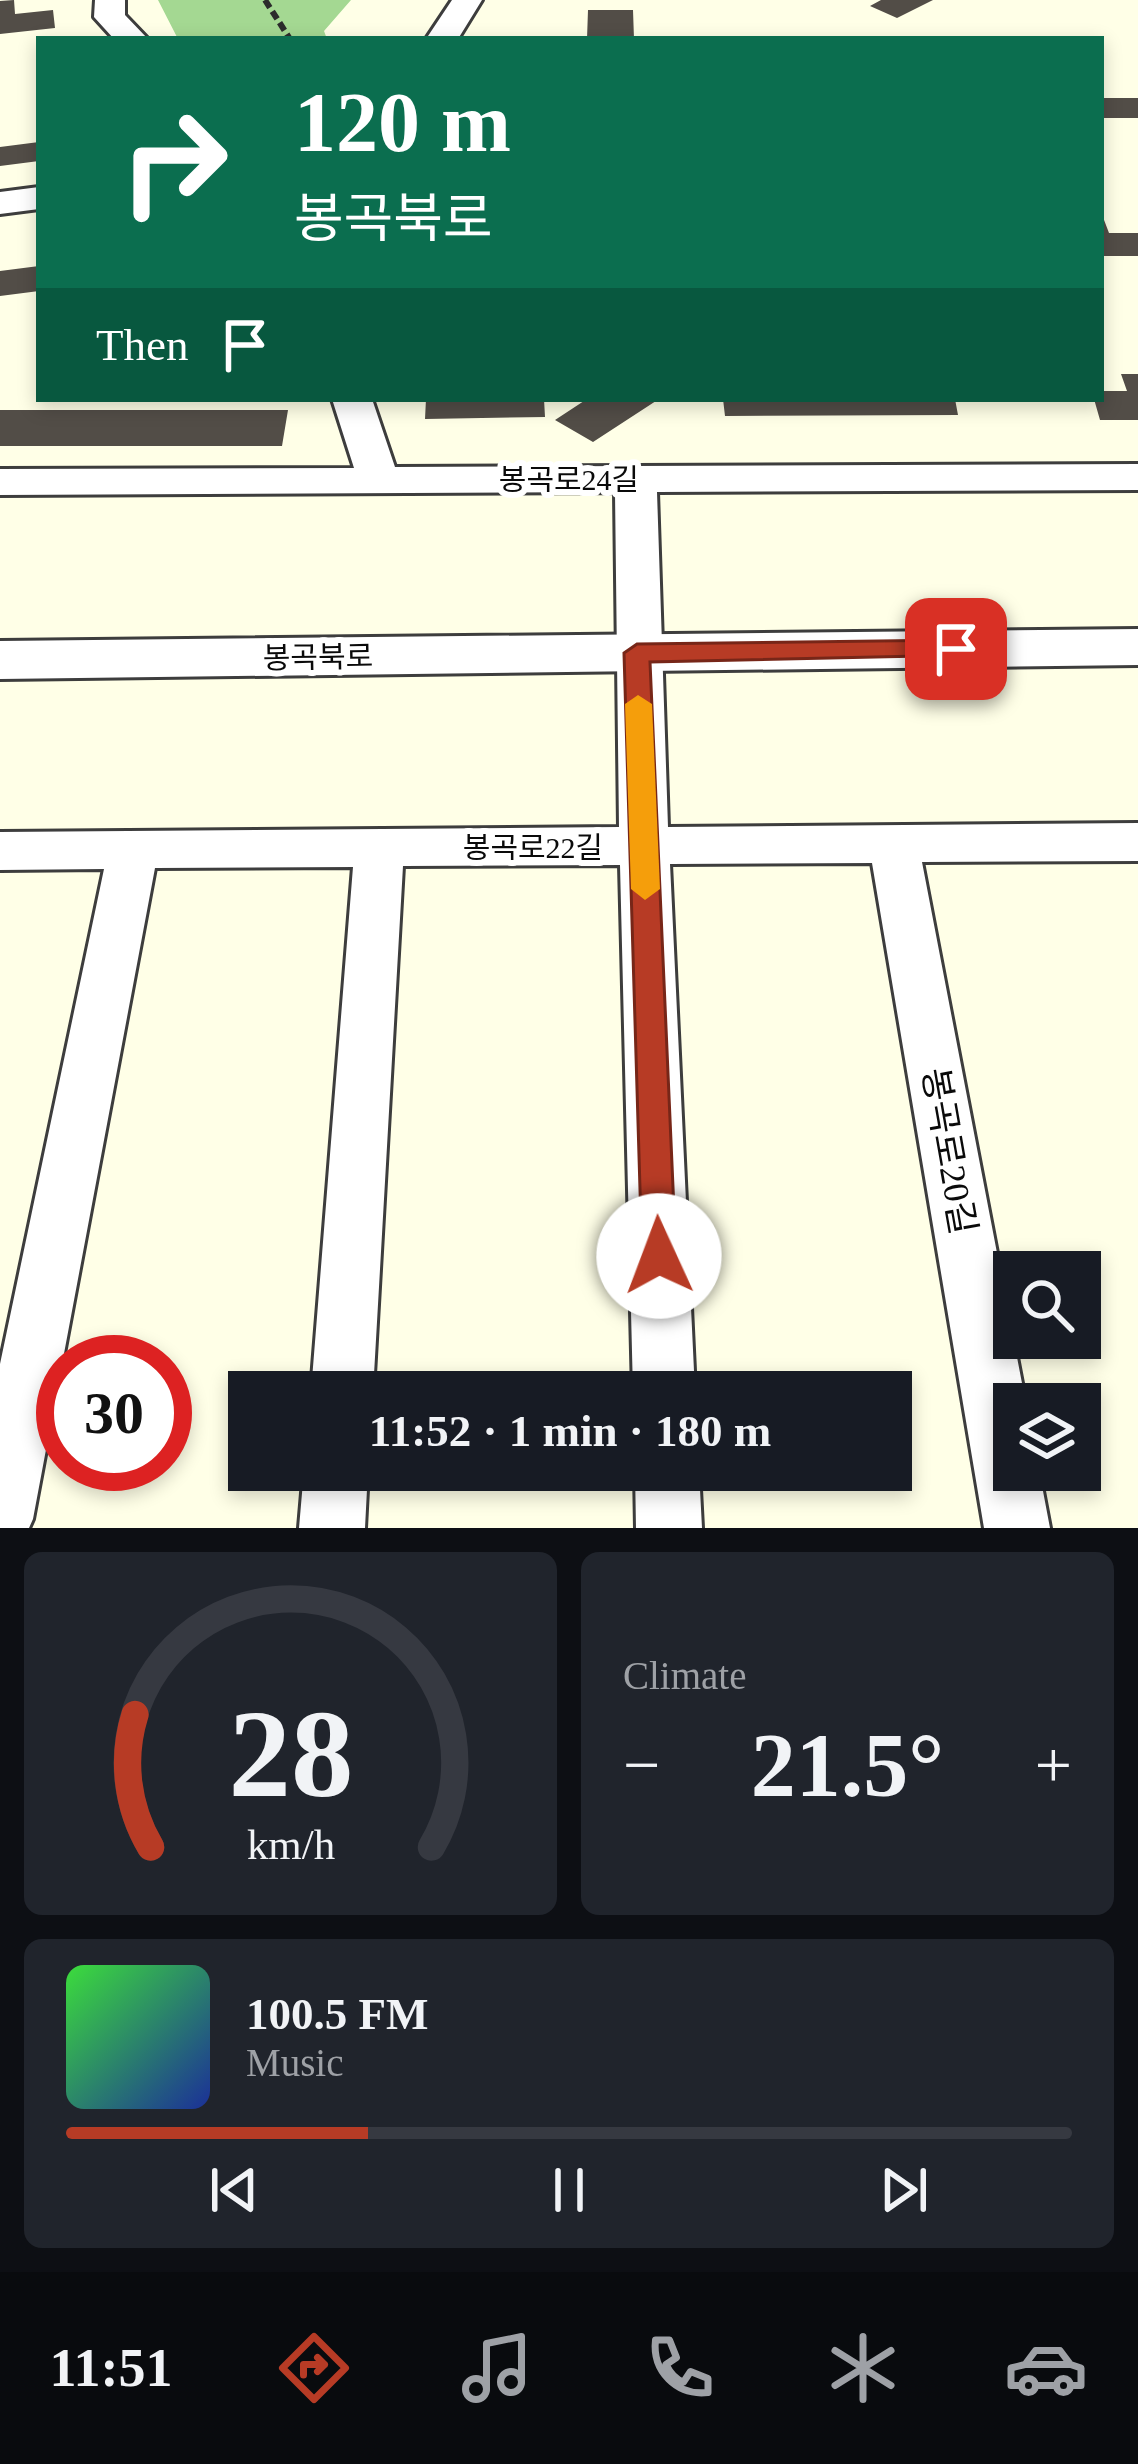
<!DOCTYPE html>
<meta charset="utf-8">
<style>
:root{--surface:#171b24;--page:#20242c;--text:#f1f3f6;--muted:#9ea1a6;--line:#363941;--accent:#b73b25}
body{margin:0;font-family:"Times New Roman","Noto Sans KR",serif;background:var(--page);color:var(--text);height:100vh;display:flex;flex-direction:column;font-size:45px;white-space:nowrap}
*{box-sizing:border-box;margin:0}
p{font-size:39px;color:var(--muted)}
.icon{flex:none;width:66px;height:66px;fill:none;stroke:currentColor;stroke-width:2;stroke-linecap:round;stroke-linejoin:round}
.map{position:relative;height:1528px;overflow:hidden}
.side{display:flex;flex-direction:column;gap:24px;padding:24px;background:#0d0f14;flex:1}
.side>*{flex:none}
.top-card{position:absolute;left:36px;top:36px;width:1068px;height:366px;border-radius:0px;box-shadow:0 6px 18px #0003;background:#0b6e4f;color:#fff;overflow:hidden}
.fabs{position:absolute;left:993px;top:1251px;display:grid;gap:24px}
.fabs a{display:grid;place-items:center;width:108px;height:108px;border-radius:0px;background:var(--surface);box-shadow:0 6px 18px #0003;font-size:60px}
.speed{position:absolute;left:36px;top:1335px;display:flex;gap:24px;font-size:60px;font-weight:700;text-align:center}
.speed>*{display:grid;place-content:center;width:156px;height:156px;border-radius:50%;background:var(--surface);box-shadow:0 6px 18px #0003;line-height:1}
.speed .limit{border:18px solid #d22;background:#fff;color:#111}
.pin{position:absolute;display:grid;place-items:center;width:102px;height:102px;color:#fff;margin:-51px;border-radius:24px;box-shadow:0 6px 18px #0006}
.me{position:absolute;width:132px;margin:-66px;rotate:358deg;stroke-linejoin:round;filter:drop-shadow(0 0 9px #0008)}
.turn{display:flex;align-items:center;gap:42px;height:252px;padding:0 60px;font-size:54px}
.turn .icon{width:156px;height:156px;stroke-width:2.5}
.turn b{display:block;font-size:84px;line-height:102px}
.then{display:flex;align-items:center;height:114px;padding:0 60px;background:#0003;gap:24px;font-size:45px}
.big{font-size:90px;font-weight:600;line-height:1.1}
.side .tile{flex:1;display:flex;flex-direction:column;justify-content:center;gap:18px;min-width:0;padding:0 42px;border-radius:18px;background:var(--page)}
.side .dial{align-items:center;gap:0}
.dial svg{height:312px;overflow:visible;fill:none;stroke:var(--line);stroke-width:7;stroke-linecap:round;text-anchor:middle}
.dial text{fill:var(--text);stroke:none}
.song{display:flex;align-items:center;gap:36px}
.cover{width:144px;height:144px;border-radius:18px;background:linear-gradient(135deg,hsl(120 70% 55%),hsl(230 70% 35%))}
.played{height:12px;border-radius:6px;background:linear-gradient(90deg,var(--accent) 30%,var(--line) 30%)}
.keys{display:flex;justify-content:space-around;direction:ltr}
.heat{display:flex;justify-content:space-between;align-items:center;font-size:66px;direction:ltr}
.side .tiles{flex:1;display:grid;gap:24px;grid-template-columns:1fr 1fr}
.tile:last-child{grid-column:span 2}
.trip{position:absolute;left:228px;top:1371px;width:684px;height:120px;border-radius:0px;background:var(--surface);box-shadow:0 6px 18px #0003;font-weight:600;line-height:120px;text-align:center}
.tab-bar{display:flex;height:192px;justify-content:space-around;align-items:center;background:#090b0e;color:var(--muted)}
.tab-bar .icon{width:84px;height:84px}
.tab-bar .active{color:var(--accent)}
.tab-bar b{font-size:54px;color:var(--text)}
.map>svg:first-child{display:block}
.forest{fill:#a4d892}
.building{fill:#524d47}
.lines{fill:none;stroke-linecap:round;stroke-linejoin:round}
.minor-casing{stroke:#3d3d3d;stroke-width:6}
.tertiary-casing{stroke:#3d3d3d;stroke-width:6}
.path{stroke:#2c2c2c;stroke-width:6;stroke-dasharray:9 4.5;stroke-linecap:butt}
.minor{fill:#fff;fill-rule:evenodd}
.tertiary{fill:#fff;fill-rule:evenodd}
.route{fill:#b73b25;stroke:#772618;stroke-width:3}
.slow{fill:#f59e0b}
.labels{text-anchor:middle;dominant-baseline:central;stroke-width:12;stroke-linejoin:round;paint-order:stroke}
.street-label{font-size:30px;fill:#0a0a0a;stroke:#fff}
.near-street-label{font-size:36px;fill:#0a0a0a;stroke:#fff}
</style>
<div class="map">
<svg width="1138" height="1528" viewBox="0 0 1138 1528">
<rect width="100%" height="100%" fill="#ffffe7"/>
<!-- forest -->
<path class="forest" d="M158,0h193l-27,31 3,8h-149z"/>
<!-- building -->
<path class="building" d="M14,0l1,14 38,-4 2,18 -55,6v-33z
M881,0h52l-36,18 -27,-12z
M588,10h45l1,29h-47z
M1101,98h37v20h-37z
M39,142v19l-39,5v-19z
M1101,212l8,21h29v23h-37z
M39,266v25l-39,5v-25z
M1121,374h17v46h-38l-6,-21h7v-8h26z
M426,399h118l1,18 -120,2z
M587,399h72l-66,43 -38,-22z
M723,399h232l3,16 -233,1z
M0,410h288l-6,36h-282z"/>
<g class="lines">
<!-- minor casing -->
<g class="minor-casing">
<path id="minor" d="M95,0h30v15l23,24h-34l-20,-22z
M452,0h30l-24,39h-32z
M39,187v22l-39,5v-22z
M332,399h40l23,68 743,-3v26l-481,2 11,335 470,-4v38l-216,1 104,542h-12v66h25l11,58h-66l-112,-665 -202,1 25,528h-62l-13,-527 -217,1 -30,526h-62l42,-525 -198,1 -122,651 -4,9h-29v-164l104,-495 -104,1v-38l619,-5 -4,-335 -615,3v-26l354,-1z
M304,1470h64l-3,58h-66z
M635,1470h64l3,58h-66z"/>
</g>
<!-- tertiary casing -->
<g class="tertiary-casing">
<path id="tertiary" d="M1138,629v36l-1138,14v-38z"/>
</g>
<!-- path -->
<path class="path" d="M265,0l25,39"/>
<!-- minor -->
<use href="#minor" class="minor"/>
<!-- tertiary -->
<use href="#tertiary" class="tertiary"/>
</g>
<!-- route -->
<path class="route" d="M956,640l9,3v12l-315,7 26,594 -5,10 -12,4 -12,-4 -5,-10 -18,-603 13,-9z"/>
<!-- slow -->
<path class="slow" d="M638,695l14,9 8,185 -15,11 -14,-11 -6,-185z"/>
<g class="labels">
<!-- street labels -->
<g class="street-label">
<text x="569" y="479">봉곡로24길</text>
<text transform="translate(318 657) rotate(-1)">봉곡북로</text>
<text x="533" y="847">봉곡로22길</text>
</g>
<!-- near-street labels -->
<g class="near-street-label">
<text transform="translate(949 1151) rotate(80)">봉곡로20길</text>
</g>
</g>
</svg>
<div class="fabs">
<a><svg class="icon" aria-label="search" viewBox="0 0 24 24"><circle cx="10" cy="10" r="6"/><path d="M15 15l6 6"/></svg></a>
<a><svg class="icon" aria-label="layers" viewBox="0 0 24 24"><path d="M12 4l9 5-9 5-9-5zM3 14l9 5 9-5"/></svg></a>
</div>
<div class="speed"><div class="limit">30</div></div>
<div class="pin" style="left:956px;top:649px;background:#d93025"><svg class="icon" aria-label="arrive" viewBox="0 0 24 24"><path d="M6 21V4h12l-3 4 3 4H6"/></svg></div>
<svg class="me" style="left:659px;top:1256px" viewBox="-20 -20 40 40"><circle r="19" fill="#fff"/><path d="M0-13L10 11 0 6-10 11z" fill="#b73b25"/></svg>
<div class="trip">11:52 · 1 min · 180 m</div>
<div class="top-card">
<div class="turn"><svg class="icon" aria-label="right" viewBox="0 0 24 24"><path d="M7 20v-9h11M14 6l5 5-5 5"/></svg><div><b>120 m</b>봉곡북로</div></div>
<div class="then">Then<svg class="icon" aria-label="arrive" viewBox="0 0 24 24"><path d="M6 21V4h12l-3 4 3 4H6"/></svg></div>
</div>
</div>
<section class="side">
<div class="tiles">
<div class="tile dial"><svg viewBox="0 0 100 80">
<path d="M14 69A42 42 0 1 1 86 69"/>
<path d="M14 69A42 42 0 0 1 10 35" stroke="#b73b25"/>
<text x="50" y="56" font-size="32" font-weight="700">28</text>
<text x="50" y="72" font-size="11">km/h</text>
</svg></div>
<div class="tile"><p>Climate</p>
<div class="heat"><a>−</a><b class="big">21.5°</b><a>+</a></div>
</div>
<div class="tile">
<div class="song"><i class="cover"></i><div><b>100.5 FM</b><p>Music</p></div></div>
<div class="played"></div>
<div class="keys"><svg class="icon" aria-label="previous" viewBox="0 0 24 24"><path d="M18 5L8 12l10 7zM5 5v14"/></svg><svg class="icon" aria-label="pause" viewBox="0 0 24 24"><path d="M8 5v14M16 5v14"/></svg><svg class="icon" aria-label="next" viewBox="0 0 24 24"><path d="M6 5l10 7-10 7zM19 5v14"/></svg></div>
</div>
</div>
</section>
<nav class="tab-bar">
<b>11:51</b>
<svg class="icon active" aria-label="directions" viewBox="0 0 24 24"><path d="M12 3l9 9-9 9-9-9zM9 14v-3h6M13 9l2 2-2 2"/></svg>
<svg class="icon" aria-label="music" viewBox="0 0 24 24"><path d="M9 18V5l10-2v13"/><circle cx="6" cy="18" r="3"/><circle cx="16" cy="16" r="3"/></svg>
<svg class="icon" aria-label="phone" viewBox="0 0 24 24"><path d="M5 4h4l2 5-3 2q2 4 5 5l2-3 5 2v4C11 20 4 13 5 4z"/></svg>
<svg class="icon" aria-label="climate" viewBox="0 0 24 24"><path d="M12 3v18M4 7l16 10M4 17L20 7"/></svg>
<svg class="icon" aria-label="car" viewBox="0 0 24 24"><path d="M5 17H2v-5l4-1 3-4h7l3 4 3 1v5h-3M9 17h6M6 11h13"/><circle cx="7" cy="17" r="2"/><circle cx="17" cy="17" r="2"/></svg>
</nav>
